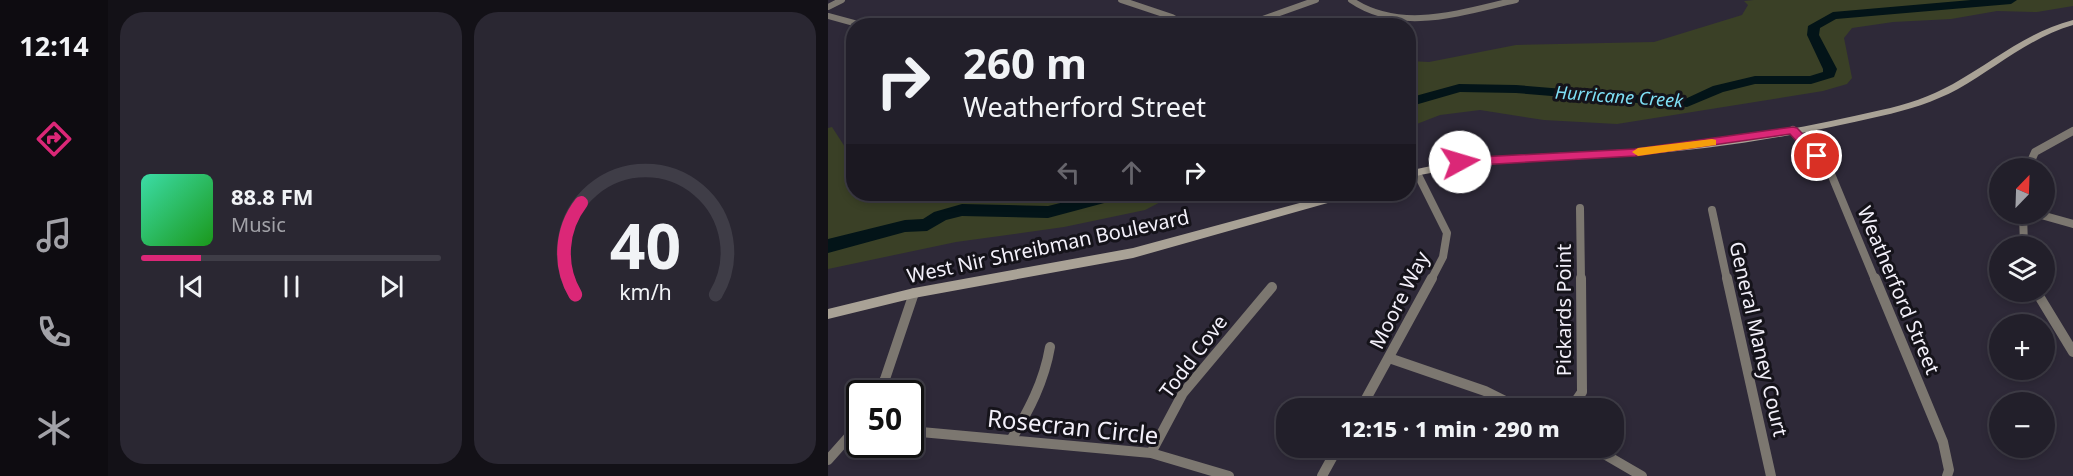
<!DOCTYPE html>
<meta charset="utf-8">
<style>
:root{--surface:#221f2a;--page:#2a2732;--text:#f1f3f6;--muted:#a2a2a8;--line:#3f3d47;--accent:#db2777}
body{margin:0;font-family:"Noto Sans",sans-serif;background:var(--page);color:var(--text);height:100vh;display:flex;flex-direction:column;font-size:22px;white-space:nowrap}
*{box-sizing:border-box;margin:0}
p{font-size:20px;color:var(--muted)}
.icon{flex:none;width:33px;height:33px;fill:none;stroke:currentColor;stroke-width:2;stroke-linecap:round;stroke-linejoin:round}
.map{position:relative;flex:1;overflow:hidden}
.sheet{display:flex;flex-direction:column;gap:12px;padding:12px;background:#131117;width:720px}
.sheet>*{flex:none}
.top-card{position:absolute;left:18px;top:18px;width:570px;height:183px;border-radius:24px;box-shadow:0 3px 9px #0003,0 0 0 2px var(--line);background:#221f2a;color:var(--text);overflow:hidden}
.needle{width:39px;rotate:23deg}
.controls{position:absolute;left:1161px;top:158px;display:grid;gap:12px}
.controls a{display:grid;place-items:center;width:66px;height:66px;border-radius:50%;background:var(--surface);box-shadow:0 3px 9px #0003,0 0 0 2px var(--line);font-size:30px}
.speed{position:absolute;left:18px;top:380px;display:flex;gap:12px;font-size:30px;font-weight:700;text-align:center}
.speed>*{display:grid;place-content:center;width:78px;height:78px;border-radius:50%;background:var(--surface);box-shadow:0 3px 9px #0003,0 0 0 2px var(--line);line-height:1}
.speed .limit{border:3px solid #111;border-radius:9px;background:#fff;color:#111}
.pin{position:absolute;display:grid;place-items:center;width:51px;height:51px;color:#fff;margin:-26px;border:3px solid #fff;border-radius:50%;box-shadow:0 2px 6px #0007}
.me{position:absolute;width:66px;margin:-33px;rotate:84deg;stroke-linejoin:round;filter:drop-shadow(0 0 4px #0008)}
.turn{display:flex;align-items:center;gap:21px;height:126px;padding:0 18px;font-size:27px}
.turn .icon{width:78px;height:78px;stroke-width:2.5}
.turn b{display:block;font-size:42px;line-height:51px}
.lanes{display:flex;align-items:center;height:57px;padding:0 18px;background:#0003;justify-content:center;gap:30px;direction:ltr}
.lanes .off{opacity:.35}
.sheet .widget{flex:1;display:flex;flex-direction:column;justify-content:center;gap:9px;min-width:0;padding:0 21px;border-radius:24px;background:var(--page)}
.sheet .dial{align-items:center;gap:0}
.dial svg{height:156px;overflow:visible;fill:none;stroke:var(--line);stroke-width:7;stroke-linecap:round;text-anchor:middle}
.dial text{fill:var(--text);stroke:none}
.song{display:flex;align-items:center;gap:18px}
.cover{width:72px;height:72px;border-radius:9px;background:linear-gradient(135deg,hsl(160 70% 55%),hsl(120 70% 35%))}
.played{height:6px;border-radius:3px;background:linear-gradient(90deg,var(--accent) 20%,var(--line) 20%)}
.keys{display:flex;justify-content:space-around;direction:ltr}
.sheet .tiles{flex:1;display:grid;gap:12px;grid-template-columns:repeat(2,1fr)}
.trip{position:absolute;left:448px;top:398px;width:348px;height:60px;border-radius:24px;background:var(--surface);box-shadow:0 3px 9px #0003,0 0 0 2px var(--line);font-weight:800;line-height:60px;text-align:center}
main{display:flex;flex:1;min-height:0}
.dock{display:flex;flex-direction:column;width:108px;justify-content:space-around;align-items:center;background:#0e0c11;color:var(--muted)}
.dock .icon{width:42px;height:42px}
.dock .active{color:var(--accent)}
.dock b{font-size:27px;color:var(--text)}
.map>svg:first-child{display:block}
.green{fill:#3a4026}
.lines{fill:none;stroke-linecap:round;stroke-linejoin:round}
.river{fill:#031418;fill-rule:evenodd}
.street-far2{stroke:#7c7770;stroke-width:6}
.street-far1{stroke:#7c7770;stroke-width:8}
.street{stroke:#7c7770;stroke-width:10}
.secondary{fill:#a9a296;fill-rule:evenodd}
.route{fill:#db2777;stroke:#8e194d;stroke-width:1.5}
.slow{fill:#f59e0b}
.labels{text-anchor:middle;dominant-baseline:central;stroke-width:6;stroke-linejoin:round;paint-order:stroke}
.far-water-label{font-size:18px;font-style:italic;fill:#7edff5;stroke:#15131a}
.street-label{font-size:20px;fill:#f3f0fa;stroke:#15131a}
.near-street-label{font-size:24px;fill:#f3f0fa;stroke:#15131a}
</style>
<main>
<nav class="dock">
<b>12:14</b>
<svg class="icon active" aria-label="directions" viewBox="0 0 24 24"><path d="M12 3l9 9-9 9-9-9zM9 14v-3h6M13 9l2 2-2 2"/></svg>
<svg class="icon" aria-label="music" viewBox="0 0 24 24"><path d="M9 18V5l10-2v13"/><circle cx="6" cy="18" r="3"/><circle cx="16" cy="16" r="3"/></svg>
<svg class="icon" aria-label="phone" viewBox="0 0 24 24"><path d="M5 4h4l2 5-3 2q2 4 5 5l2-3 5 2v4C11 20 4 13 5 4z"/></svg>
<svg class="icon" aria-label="climate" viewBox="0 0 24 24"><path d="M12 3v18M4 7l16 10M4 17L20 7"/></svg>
</nav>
<section class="sheet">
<div class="tiles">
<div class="widget">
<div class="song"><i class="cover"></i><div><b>88.8 FM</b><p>Music</p></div></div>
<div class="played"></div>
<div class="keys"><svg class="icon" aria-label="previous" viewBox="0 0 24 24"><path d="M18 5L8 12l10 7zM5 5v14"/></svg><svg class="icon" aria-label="pause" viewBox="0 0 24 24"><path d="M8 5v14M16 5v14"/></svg><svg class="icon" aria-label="next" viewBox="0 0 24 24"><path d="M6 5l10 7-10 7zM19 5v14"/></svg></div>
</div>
<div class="widget dial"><svg viewBox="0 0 100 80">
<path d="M14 69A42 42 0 1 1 86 69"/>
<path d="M14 69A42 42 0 0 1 17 22" stroke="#db2777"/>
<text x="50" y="56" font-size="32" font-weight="700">40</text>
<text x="50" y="72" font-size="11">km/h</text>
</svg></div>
</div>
</section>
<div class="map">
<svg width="1245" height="476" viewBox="0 0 1245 476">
<rect width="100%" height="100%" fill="#2e2938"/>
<!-- green -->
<path class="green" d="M926,0h319v6l-36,6 -40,-1 -46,8 -58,3 -41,6 -8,10 8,40 -5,6 -24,7 -206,33 -73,-4 -64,-10 -40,5 -31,12v-66l20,1 87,-17 138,-3 88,-27 6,-10 -4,-4z
M4,127l13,20 8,2 1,45h322l-31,16 -81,17 -108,15 -128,27v-141z"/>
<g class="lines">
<!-- river -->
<path class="river" d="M1143,0h46l-6,4 -175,15 -16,9 -1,7 18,34 -3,8 -23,7h-56l-32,8 -36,15 -171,-14 -56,-1 -52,15v-9l51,-14 57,1 169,14 28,-13 42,-10h55l13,-4v-3l-16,-34 1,-9 25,-14z
M269,194h28l-2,4 -75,20 -86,-2 -16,4 -19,11 -22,1 -77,21v-14l77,-19 18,-1 11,-7 28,-8 86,2z"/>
<!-- street-far2 -->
<path class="street-far2" d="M293,0l51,17 15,9
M523,0c50,34 111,12 165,0
M0,7l14,-7
M0,16l37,10
M415,26l73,-26"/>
<!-- street-far1 -->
<path class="street-far1" d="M965,130l36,39 46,111
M1200,168l7,-16 38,-21
M589,173l30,60 -4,24 -12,23
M752,208l1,72
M884,210l15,70
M1195,213l1,33
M1206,213l39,11"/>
<!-- street -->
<path class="street" d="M899,278l44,198
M1047,278l68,164 6,28 -2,6
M1208,291l37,61
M561,358l96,33 34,17
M49,393l8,-14 29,-86
M533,408l71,-130
M743,408l11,-16 -1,-114
M82,431l241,22 78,23
M183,440c18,-30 33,-58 39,-93
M764,447l50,29
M323,453l32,-60 89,-106
M0,460l32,-36
M494,476l16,-29"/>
<!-- secondary -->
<path class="secondary" d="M1245,20v5c-44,13 -76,42 -115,64 -24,13 -50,21 -77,27 -80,19 -164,33 -247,39 -76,6 -151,5 -226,23v-7c75,-18 150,-17 226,-22 83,-6 166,-20 247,-39 25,-5 50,-14 72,-26 41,-23 74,-52 120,-64z
M505,194h18l-2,3 -216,61 -219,40 -86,21v-10l86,-21 219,-40z"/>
</g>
<!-- route -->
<path class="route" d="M965,127l4,1 24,25v5h-9l-22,-24 -155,22 -175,10 -6,-4 6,-4 175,-9z"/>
<!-- slow -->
<path class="slow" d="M884,139l4,1v5l-78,11 -6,-4 6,-4z"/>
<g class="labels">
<!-- far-water labels -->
<g class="far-water-label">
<text transform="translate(791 96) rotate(4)">Hurricane Creek</text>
</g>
<!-- street labels -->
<g class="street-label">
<text transform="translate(220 246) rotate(-12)">West Nir Shreibman Boulevard</text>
<text transform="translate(1071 290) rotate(67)">Weatherford Street</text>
<text transform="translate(571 300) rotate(-63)">Moore Way</text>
<text transform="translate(735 310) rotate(-90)">Pickards Point</text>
<text transform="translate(931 339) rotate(77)">General Maney Court</text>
<text transform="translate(365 356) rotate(-53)">Todd Cove</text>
</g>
<!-- near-street labels -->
<g class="near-street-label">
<text transform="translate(245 426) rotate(6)">Rosecran Circle</text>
</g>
</g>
</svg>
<div class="controls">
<a><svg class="needle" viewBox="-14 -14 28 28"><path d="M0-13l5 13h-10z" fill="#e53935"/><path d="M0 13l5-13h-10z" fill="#a2a2a8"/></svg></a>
<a><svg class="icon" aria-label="layers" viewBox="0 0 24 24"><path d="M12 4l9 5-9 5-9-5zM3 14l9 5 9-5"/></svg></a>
<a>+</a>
<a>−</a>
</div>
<div class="speed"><div class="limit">50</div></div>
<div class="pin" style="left:989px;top:156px;background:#d93025"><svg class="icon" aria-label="arrive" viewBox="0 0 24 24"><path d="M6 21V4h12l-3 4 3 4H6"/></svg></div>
<svg class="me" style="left:632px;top:162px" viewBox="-20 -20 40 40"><circle r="19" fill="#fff"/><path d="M0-13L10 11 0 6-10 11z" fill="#db2777"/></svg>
<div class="trip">12:15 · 1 min · 290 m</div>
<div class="top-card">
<div class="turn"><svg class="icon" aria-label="right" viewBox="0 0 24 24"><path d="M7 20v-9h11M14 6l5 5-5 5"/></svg><div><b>260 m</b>Weatherford Street</div></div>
<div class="lanes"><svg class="icon off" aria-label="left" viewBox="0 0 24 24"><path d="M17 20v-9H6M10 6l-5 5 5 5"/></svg><svg class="icon off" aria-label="ahead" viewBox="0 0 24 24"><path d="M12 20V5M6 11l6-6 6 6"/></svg><svg class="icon" aria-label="right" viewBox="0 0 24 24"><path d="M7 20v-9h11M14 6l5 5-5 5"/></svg></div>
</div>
</div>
</main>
